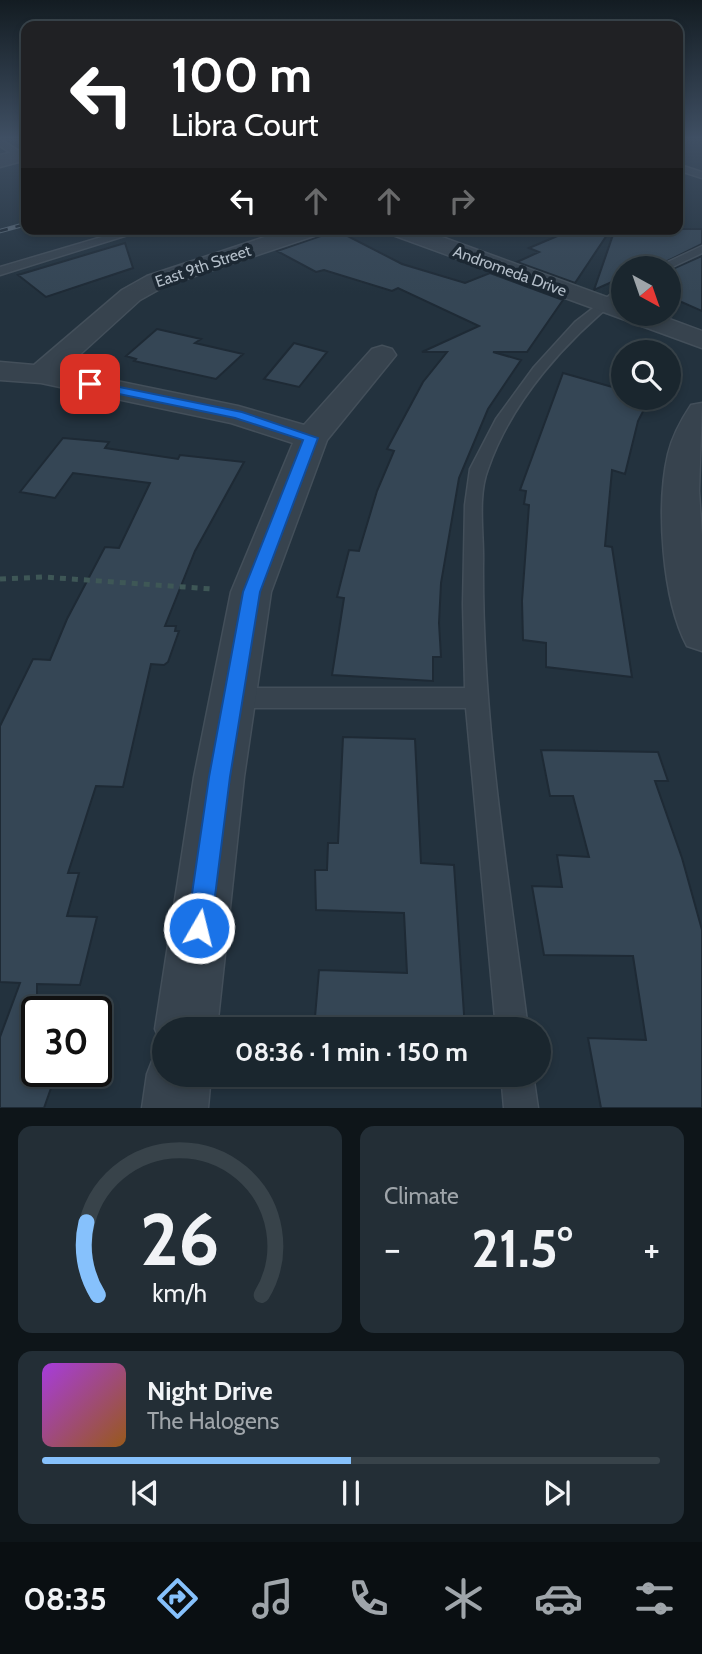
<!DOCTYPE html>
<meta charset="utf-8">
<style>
:root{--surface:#1a262e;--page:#232e36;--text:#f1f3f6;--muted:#9fa5aa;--line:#38434a;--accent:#86c1fc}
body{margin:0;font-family:Cabin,sans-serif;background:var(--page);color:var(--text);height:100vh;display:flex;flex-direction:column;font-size:26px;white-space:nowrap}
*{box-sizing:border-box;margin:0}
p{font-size:23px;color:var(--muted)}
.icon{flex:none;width:38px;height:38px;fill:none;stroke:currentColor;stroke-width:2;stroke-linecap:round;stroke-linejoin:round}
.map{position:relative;height:1108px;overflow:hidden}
.details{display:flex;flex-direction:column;gap:18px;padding:18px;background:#0e1519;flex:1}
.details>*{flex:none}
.top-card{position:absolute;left:21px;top:21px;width:662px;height:214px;border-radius:14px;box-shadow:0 4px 10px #0003,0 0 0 2px var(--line);background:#202124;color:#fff;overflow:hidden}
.needle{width:46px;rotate:140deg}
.tools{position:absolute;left:611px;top:256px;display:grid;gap:14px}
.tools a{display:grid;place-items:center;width:70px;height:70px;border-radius:50%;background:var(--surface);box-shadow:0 4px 10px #0003,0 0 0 2px var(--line);font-size:35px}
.speed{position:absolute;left:21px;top:996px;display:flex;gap:14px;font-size:35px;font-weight:700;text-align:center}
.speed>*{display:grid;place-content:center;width:91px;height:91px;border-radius:50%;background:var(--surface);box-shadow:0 4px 10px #0003,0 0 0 2px var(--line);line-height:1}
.speed .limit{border:4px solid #111;border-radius:10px;background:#fff;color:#111}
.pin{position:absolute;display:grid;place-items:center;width:60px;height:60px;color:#fff;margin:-30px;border-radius:14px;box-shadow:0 4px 10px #0006}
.me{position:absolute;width:77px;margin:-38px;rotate:8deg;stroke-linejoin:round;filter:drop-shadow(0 0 5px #0008)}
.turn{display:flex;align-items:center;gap:24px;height:147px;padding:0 35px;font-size:32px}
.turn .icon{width:91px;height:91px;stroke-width:2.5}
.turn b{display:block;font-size:49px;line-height:60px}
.lanes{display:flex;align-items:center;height:66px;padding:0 35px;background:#0003;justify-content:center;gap:35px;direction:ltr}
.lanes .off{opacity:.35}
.big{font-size:52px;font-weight:700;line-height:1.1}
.details .widget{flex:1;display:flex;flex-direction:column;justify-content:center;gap:10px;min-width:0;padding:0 24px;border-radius:14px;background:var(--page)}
.details .dial{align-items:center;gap:0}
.dial svg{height:182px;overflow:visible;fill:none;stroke:var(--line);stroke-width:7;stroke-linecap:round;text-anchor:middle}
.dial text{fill:var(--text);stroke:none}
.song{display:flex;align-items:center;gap:21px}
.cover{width:84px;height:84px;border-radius:10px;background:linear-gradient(135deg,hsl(280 70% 55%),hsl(30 70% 35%))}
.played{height:7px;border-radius:4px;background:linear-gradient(90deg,var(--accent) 50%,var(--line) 50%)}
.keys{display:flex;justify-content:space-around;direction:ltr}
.heat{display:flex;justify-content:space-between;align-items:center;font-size:38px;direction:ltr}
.details .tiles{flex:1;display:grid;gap:18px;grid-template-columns:1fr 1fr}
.widget:last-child{grid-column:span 2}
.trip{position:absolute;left:152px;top:1017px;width:399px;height:70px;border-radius:35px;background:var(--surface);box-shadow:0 4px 10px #0003,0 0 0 2px var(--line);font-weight:700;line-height:70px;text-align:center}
.dock{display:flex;height:112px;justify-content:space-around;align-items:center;background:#0a0f12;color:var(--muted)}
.dock .icon{width:49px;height:49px}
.dock .selected{color:var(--accent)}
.dock b{font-size:32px;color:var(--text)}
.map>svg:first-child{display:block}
.building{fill:#354655;stroke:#1e2a35;stroke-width:2}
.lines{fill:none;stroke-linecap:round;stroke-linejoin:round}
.service-casing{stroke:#434f5a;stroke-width:3}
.minor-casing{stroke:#434f5a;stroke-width:3}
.path{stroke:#3e5756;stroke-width:5;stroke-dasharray:6 6;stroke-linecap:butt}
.service{fill:#37434e;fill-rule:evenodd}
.minor{fill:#37434e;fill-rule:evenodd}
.rail-casing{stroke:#596875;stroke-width:4.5}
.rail{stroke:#1c2833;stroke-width:2.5;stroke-dasharray:8;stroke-linecap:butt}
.route{fill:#1a73e8;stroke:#114b97;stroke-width:2}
.labels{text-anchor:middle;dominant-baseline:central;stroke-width:7;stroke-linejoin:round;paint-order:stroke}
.far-street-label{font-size:16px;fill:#b3bec9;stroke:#1c2833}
</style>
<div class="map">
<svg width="702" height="1108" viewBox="0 0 702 1108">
<rect width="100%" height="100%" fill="#23323e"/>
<!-- building -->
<path class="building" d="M325,229h9l68,35 63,19 25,-10 73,27 -36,52h-34l28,8 -33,49 -29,69 -18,105 -2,40 2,34h-8v24l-101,-6 12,-77 -7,-1 12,-47 10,1 18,-60 17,-40 -7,-2 36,-67 24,-30h-25l57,-26 -81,-38 -6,3 -68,-21 -8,2 -39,-21 44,-15z
M574,229h37l-36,54 -58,-21 22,-10 -10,-4z
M615,229h87v15l-49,24h-30v9l-29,13z
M125,243l8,25 -87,29 -28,-22z
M702,256v55l-34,-15v-25z
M157,329l44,10 -6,4 48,11 -27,25 -82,-18 2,-2 -10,-3z
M294,343l33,9 -28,35 -35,-8z
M563,373l60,17v7l27,1 -12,23 -13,53 -13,-4 -7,76 7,1 20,130 -86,-10v-24l-23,-3 -1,-39 7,-96 -5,-1 2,-13 -6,-1z
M63,438l46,4 -4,6 73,11 2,-4 64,7 -49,89 -30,75h11l-1,5h4l-11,31 -4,3 -13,-1 -28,123 -27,-1 -28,87h11l-12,43 30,1 -17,68 -43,-1v87h20l-13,37h-44v-71l20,-54 -20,-1v-256l33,-67 17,1 17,-41 38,-72 14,1 31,-65 -77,-10 -18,25 -35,-6z
M343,737l72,2 6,124 33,2 11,164h-151l5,-59 88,3 -3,-60 -88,-3 -1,-40h12l1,-27h10z
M541,750l117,2 10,29h-13l27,77 20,72v178h-101l-13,-70 58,2 -13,-84 -89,-1 -12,-69 30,1 -5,-32 32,2 -16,-61h-23z
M311,1074h133l1,14 -135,-3z"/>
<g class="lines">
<!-- service casing -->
<g class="service-casing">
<path id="service" d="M0,139l24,15v4h-6l-18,-12z
M677,164l25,8v6l-25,-8z
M129,229h18l-147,46v-8z
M702,246v7l-34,16 -13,-1z
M623,285v10c-57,45 -111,105 -135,174 -11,28 -4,66 -5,95 -1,156 25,311 45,465h-32l-30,-321h-233l-8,-3 -3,-7 3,-7 8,-3h232l-2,-84 2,-99 5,-36 26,-50 38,-52 41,-45z
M501,1074h32l5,34h-34z"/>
</g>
<!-- minor casing -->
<g class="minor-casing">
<path id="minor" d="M26,149v11l-26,7v-12z
M289,229h34l-3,5 -155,52 -25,14 -77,70 175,36 66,19 68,-76 10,-3 10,3 4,6 -69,85 -56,152 -27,185 -27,252h-53v45h47l-3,34h-66l5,-34 9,-23 7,-3 -8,-19 39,-252 37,-185 62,-149 -62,-20 -190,-40 -41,-3v-18l34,3 88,-75 25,-14z
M387,229h33l203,74v10h30l49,18v17l-312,-114z
M702,403l-3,88 3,45v115l-15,-5c-25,-47 -31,-141 -19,-192 4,-17 13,-34 23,-49z"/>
</g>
<!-- path -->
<path class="path" d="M0,579l44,-2 168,12"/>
<!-- service -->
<use href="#service" class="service"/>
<!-- minor -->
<use href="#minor" class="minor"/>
<!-- rail casing -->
<g class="rail-casing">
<path id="rail" d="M0,231l26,-7"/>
</g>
<!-- rail -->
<use href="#rail" class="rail"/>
</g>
<!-- sky -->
<linearGradient id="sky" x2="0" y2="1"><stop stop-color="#131c22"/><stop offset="0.47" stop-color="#3f4f63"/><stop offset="1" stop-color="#3f4f63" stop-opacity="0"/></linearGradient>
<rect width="702" height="293" fill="url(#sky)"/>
<!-- route -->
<path class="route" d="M90,381l152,31 76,26 -58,154 -30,185 -19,151 -4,9 -8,3 -8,-3 -4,-9 22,-151 34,-185 60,-152 -68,-22 -150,-31v-5z"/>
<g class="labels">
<!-- far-street labels -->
<g class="far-street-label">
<text transform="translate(203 266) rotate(-19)">East 9th Street</text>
<text transform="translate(510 271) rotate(20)">Andromeda Drive</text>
</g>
</g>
</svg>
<div class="tools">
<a><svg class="needle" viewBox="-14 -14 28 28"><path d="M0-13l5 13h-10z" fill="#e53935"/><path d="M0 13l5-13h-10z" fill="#9fa5aa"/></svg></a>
<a><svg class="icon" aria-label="search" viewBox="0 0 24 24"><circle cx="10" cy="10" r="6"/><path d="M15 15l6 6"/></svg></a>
</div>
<div class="speed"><div class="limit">30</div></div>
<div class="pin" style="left:90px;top:384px;background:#d93025"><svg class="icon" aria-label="arrive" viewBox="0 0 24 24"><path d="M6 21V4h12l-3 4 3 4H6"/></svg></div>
<svg class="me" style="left:199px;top:928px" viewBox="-20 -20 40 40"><circle r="17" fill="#1a73e8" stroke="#fff" stroke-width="3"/><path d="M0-11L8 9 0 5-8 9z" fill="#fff"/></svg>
<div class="trip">08:36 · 1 min · 150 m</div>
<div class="top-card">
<div class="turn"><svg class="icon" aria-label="left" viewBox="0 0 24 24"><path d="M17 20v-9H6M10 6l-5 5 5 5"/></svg><div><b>100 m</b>Libra Court</div></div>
<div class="lanes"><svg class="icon" aria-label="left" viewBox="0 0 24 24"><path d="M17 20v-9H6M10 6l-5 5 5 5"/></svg><svg class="icon off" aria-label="ahead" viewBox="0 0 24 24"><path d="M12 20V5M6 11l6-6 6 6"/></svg><svg class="icon off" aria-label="ahead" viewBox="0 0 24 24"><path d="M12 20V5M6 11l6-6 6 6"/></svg><svg class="icon off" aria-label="right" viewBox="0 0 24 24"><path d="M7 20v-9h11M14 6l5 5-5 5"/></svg></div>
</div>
</div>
<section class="details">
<div class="tiles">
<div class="widget dial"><svg viewBox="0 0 100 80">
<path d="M14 69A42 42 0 1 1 86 69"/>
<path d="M14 69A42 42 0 0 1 9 37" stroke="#86c1fc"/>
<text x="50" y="56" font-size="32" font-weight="700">26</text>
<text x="50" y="72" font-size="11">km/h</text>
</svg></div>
<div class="widget"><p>Climate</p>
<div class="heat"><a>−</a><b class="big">21.5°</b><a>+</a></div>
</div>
<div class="widget">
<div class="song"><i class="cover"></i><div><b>Night Drive</b><p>The Halogens</p></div></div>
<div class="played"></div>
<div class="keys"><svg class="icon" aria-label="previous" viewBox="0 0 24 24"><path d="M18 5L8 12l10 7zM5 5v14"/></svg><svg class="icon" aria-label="pause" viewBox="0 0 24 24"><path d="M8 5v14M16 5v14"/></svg><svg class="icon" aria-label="next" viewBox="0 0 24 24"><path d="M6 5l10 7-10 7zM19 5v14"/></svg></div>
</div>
</div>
</section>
<nav class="dock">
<b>08:35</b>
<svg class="icon selected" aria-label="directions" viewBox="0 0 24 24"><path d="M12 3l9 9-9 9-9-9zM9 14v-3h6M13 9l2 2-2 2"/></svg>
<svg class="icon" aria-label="music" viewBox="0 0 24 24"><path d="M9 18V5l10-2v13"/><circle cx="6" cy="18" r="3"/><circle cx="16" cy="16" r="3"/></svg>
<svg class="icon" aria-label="phone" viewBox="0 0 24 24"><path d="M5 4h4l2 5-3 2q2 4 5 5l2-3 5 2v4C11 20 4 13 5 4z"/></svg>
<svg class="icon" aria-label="climate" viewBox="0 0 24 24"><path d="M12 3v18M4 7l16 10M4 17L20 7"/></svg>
<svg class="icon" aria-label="car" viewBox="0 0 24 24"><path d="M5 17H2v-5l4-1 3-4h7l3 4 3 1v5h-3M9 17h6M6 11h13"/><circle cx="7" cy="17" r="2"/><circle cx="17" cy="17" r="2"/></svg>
<svg class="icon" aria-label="filters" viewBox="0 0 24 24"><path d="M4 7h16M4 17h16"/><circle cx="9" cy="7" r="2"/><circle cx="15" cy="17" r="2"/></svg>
</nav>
